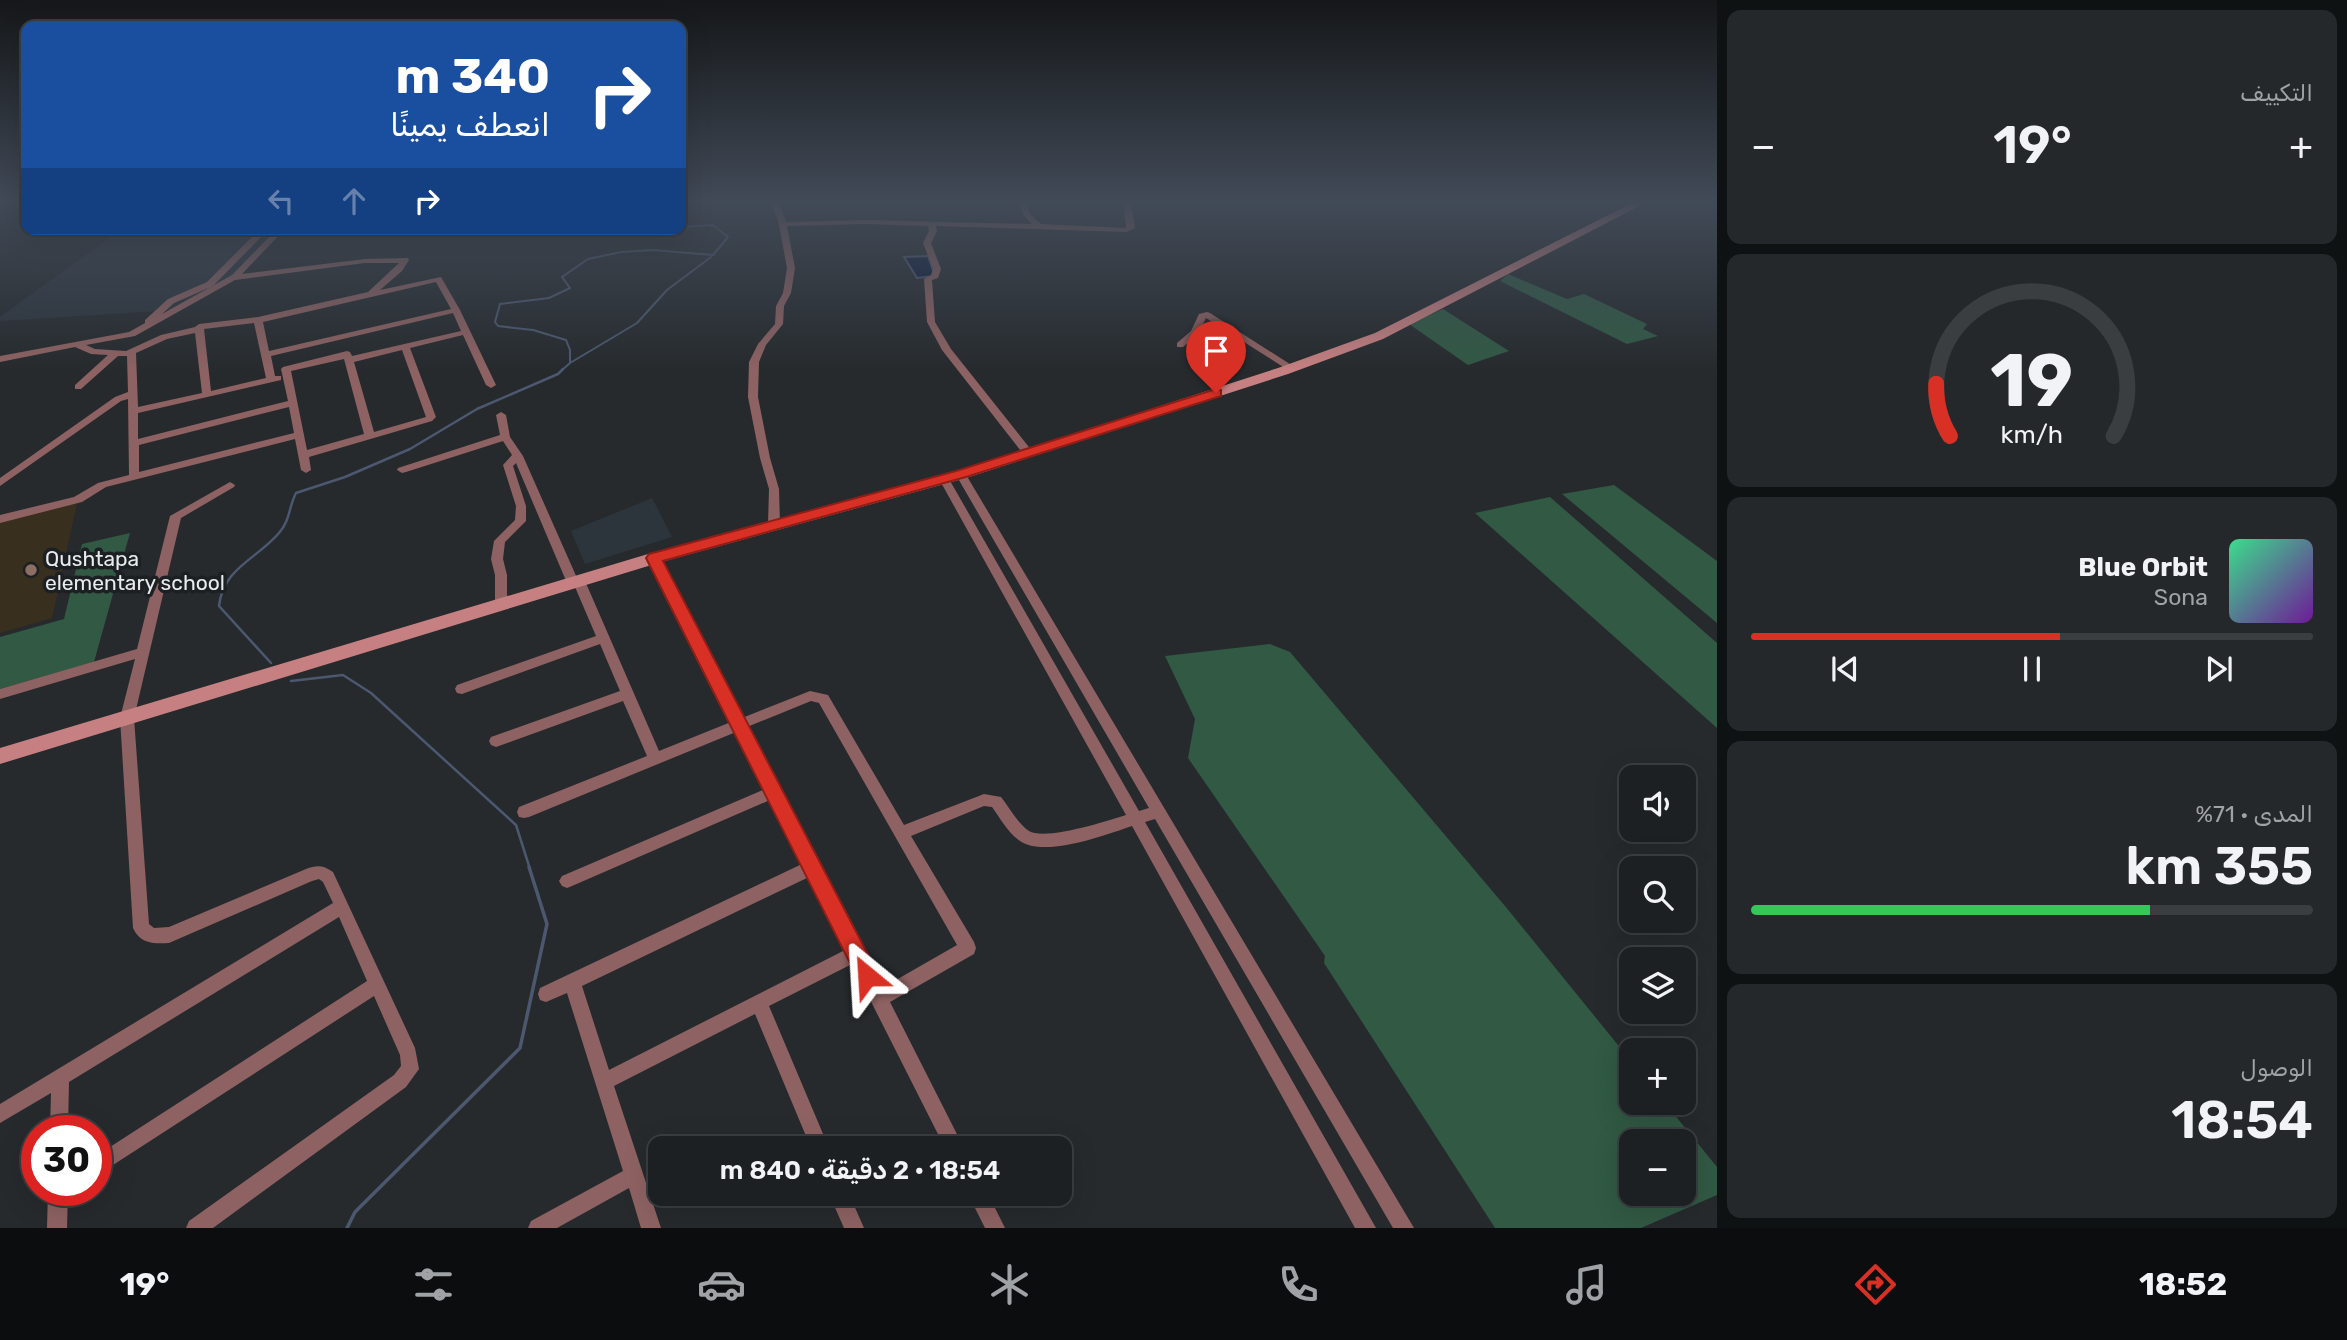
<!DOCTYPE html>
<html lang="ar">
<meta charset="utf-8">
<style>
:root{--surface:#1c2022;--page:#25282a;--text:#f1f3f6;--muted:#a0a3a5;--line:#3a3e40;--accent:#d93025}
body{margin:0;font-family:Rubik,Cairo,sans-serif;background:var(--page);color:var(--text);direction:rtl;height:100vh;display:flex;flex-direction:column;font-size:26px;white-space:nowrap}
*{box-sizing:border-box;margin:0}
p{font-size:23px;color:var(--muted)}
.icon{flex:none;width:38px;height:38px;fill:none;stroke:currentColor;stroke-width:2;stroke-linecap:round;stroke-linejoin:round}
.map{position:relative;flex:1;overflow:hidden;direction:ltr}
.drawer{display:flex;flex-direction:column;gap:10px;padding:10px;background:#0f1213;width:630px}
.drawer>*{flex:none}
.guide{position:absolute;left:21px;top:21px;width:665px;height:214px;border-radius:14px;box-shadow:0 7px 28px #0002,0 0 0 2px var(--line);direction:rtl;background:#1a4fa0;color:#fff;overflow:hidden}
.tools{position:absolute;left:1619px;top:765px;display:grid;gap:14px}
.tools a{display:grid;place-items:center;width:77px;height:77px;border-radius:14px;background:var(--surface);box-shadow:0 7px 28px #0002,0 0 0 2px var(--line);font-size:35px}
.speed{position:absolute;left:21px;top:1115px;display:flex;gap:14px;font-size:35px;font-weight:700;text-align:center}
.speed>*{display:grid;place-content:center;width:91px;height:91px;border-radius:50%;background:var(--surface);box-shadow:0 7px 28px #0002,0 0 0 2px var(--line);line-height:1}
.speed .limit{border:10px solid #d22;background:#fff;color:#111}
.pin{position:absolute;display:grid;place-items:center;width:60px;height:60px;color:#fff;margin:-72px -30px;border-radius:50% 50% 50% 0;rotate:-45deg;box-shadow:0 0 7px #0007}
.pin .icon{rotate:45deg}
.me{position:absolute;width:77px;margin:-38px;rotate:333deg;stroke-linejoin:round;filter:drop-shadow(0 0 5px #0008)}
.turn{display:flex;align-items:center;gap:24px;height:147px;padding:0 21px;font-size:32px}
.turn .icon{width:91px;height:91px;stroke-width:2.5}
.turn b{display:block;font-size:49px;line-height:60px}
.lanes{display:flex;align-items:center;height:66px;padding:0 21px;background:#0003;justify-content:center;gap:35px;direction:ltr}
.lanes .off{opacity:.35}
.big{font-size:52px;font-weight:600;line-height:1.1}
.drawer .widget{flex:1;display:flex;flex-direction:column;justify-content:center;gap:10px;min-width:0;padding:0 24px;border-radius:14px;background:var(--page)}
.drawer .dial{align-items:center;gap:0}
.dial svg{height:182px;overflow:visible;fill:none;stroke:var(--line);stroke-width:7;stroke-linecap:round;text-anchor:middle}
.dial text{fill:var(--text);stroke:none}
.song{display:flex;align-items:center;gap:21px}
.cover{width:84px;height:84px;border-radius:10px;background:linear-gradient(135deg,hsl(150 70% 55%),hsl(280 70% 35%))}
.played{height:7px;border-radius:4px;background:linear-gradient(90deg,var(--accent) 55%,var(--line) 55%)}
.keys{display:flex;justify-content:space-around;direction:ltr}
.heat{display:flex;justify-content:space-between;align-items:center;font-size:38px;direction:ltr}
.charge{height:10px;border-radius:5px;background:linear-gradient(90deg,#34c759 71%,var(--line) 0)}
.trip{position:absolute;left:648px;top:1136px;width:424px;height:70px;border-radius:14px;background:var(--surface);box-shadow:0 7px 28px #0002,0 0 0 2px var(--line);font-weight:600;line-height:70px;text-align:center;direction:rtl}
.menu{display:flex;height:112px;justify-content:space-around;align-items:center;background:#0b0d0e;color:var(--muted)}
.menu .icon{width:49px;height:49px}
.menu .current{color:var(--accent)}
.menu b{font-size:32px;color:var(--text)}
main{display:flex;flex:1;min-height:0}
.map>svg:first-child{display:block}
.built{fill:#2c353c}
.education{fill:#392f1f}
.green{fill:#315944;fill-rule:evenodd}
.water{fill:#08183a;stroke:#4c5870;stroke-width:2}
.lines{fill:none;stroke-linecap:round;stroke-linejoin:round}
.stream-far2{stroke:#4c5870;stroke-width:2}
.stream-far1{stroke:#4c5870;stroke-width:2.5}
.stream{stroke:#4c5870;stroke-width:3.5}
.street{fill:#8e6262;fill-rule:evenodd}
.secondary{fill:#c78081;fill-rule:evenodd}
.route{fill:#d93025;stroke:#8d1f18;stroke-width:2}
.education-dot{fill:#8d6e63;stroke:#1d2023;stroke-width:2.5}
.labels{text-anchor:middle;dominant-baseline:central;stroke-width:7;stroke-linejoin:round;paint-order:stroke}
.poi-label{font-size:21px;fill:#e9ecee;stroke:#1d2023;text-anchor:start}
</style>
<main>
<section class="drawer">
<div class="widget"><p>التكييف</p>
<div class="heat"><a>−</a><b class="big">19°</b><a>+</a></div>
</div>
<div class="widget dial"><svg viewBox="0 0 100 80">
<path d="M14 69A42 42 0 1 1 86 69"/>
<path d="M14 69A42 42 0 0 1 8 46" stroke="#d93025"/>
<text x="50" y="56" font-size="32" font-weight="700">19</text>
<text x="50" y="72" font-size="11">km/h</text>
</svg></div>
<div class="widget">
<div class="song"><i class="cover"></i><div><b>Blue Orbit</b><p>Sona</p></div></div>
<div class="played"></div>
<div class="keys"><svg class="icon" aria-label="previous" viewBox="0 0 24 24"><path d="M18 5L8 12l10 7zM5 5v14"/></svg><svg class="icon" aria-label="pause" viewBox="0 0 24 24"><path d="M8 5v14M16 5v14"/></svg><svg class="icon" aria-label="next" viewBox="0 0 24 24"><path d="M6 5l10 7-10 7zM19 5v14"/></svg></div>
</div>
<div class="widget"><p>المدى · 71%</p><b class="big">355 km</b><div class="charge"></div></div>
<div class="widget"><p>الوصول</p><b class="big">18:54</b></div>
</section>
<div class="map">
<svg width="1717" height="1228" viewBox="0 0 1717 1228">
<rect width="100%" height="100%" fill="#262a2d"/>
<!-- built -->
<path class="built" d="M122,229h156l-49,49 -54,32 -175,11v-4z
M652,498l20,39 -87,27 -14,-33z"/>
<!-- education -->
<path class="education" d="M77,503l-25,115 -52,15v-111z"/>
<!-- green -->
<path class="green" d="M1508,274l59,25 17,-5 63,30 -4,5 15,7 -31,8 -127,-63z
M1443,309l66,42 -41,14 -59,-41z
M1614,485l103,76v62l-155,-129z
M1550,497l167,146v85l-242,-215z
M130,533l-36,129 -94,27v-52l64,-18 18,-75z
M1270,644l20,8 215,254 126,155v41l34,1 52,64v28l-76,33h-146l-171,-265 1,-7 -137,-198 7,-39 -30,-63zM1631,1141h53v53h-53z"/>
<!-- water -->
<path class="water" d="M928,256l7,20 -18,2 -13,-21z"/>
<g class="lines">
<!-- stream-far2 -->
<path class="stream-far2" d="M570,363l67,-40 30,-33 44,-33
M561,371l9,-8v-13l-4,-10 -33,-10 -35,-4 -3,-4 5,-18 49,-6 21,-10 -8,-11 26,-18 33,-7 32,-2 60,5 15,-18 -15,-12 -32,2"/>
<!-- stream-far1 -->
<path class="stream-far1" d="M271,663l-52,-57c4,-38 38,-47 60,-73 11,-12 10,-27 17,-40l49,-16 65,-28 67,-40 81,-35 5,-5
M291,681l52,-6 28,18 145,132 14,44"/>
<!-- stream -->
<path class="stream" d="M347,1228l8,-16 165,-164 27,-124 -18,-57"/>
<!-- street -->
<path class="street" d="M770,200h8l8,22 80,-2 166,4 -8,-8 -7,-16h8l6,15 10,9 85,4 -3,-28h8l4,28 -8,4 -191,-6 1,5 -6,12 10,26 -3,9 -6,2 3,42 16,27 81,102 1,2 -5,3 -4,-1 -82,-105 -15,-28 -3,-43 7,-4 2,-6 -10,-26 6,-12 -1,-5 -62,-2 -79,2 8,42 -4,25 -7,13 -1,18 -17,21 -7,17 -1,35 12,61 9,31 1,35 -6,4 -6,-4 1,-35 -9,-31 -12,-61 1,-35 9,-18 17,-20 1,-18 7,-13 4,-25 -9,-48z
M260,229h9l-56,57 -39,17 -12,11 70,-39 45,-46h8l-43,45 123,-15 43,-1 1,2 -7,11 -22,19 61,-13 19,33 36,75 -5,3 -5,-3 -23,-50 -53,13 26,69 -4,4 -123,36 2,13 -5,3 -5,-3 -6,-31 -189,48 -24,15 -82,21v-8l74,-18 24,-14 31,-8 -1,-76 -7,2 -121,85v-8l115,-81 13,-5 -1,-36h-9l-37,33h-6v-4l33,-30 -17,-1 -16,-7 -75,15v-6l129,-24 16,-9v-3l23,-21 39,-17zM365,263h34l-31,29 -110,25 -59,7 -4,3 -34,8 -35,16 -31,-2 -9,-4 49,-9 100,-56zM436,282l15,27 -182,42 -6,-29zM453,313l8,18 -109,25 -2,-4 -3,-1 -64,16 -2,2 7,32 -150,38v-26l143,-33v-4h-6l-4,-20zM254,323l12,55 -55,13 -7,-62zM195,333l7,60 -64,14 -2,-54 31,-14zM402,350l24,67 -52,15 -20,-70zM344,359l20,75 -57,16 -16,-79zM289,407l5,26 -155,39v-27z
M1207,312l3,1 86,55 -2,2h-6l-82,-52 -8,16 -15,13h-6v-4l14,-12 8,-17z
M501,412l5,3 4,22 13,19 54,122h6l2,3 74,170 72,-29 -83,-164 6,-4 6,4 82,160 68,-27 18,4 76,130 80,-31 17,3c8,10 17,27 28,34 16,10 78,-10 97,-16l-187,-336 5,-3 5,3 190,332 10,-3 -193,-333 5,-3 4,1 449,755h-21l-238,-409 -10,3 231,406h-21l-223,-402c-26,9 -88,32 -112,15 -12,-8 -20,-23 -28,-34l-8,-1 -73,30 63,106 2,6 -2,6 -84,48 74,146h-19l-93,-184 -83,42 60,142h-18l-56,-134 -141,72 47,142h-20l-12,-40 -72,40h-29l3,-7 92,-50 -56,-178 -21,9 -6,-2 -2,-6 2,-6 262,-124 -32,-64 -198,86 -5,2 -5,-2 -3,-5 3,-5 203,-87 -29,-57 -207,85 -5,1 -5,-1 -2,-5 2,-5 128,-51 -24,-55 -127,46 -5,-2 -2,-4 2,-4 129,-46 -20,-47 -138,50 -5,-1 -2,-4 2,-4 139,-49 -21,-49 -6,-1 -2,-3 -51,-120 -3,3 13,40v15l-21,21 -2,17 4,16v30l-6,4 -6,-4v-30l-4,-16 3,-18 21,-21 1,-14 -13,-41 9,-10 -9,-14 -97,31 -4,1 -5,-3 1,-2 102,-33 -4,-20zM811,701l8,2 138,242 -75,43 -135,-261zM809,877l36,73 -236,120 -27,-84z
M230,482l5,3 -1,2 -53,31 -47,200 15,206 5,4 15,-1 137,-58c11,-4 17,-4 27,3l82,176 4,21 -13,18 -193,141h-27l3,-7 205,-146 7,-9 -1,-11 -26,-59 -278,180v-20l271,-175 -28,-64 -270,165 -1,48h-18l1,-37 -51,30v-19l333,-201 -10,-21 -4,-3 -7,2 -143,62c-15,1 -29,1 -36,-15l-13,-210 15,-59 -135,40v-10l137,-40 33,-133z
M48,1190h20l-1,38h-20z
M829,1194h20l15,34h-20z
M968,1194h20l17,34h-20z"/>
<!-- secondary -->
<path class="secondary" d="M1638,200h13l-268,139 -95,35 -322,104 -308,85 -658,201v-16l648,-194 308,-82 322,-104 97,-35z"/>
</g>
<!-- sky -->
<linearGradient id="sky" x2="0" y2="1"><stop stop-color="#151719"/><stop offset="0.54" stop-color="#414a57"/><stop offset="1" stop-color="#414a57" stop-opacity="0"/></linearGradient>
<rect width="1717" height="372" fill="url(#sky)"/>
<!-- route -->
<path class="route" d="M1216,389l5,1v6l-255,81 -303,84 212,407 3,8 -3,7 -8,4 -7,-4 -214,-425 3,-4 307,-83z"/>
<!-- markers -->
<circle class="education-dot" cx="31" cy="570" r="7"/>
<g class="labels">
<!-- poi labels -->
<g class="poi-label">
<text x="45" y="558">Qushtapa<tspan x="45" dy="24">elementary school</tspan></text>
</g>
</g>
</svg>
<div class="tools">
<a><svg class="icon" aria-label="sound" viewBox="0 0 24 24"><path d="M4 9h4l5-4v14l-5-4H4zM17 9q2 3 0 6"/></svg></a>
<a><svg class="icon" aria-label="search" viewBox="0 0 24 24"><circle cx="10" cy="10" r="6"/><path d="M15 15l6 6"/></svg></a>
<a><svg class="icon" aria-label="layers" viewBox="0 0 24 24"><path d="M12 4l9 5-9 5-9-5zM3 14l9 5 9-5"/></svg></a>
<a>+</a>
<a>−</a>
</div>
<div class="speed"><div class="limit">30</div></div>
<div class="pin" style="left:1216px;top:393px;background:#d93025"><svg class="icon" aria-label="arrive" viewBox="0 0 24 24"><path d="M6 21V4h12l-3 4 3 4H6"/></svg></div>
<svg class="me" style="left:867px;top:976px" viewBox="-20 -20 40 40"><path d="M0-17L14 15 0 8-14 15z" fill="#d93025" stroke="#fff" stroke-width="4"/></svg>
<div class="trip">18:54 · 2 دقيقة · 840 m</div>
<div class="guide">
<div class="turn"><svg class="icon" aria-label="right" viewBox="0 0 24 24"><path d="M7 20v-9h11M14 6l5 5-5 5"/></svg><div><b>340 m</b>انعطف يمينًا</div></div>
<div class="lanes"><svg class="icon off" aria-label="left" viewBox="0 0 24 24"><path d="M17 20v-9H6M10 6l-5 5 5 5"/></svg><svg class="icon off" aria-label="ahead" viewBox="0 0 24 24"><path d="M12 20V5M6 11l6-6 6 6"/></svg><svg class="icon" aria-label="right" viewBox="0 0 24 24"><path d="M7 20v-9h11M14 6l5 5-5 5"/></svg></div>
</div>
</div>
</main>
<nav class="menu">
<b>18:52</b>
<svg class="icon current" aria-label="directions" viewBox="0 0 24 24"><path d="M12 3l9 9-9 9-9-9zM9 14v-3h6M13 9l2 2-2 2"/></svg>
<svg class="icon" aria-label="music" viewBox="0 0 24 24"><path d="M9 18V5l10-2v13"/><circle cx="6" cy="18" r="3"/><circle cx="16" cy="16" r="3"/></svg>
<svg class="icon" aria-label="phone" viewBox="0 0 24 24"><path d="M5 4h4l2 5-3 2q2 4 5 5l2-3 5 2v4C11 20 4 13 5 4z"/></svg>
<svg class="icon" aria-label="climate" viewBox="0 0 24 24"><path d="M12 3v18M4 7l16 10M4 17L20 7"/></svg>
<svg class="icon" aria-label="car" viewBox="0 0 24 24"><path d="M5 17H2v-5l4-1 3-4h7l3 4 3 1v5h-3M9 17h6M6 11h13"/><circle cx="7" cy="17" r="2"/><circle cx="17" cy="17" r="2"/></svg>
<svg class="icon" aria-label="filters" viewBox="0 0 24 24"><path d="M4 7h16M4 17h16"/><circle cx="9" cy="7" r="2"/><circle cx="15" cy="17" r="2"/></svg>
<b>19°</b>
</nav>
